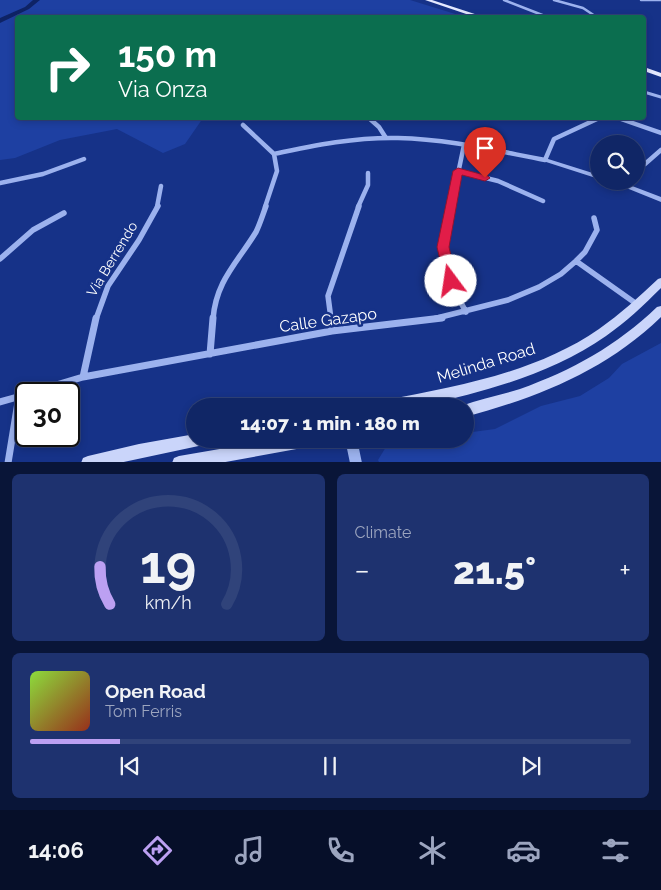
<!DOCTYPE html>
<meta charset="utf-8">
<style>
:root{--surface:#102666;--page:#1e326f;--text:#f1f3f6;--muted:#9ca5bf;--line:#30437a;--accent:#bca0f2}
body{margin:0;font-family:Raleway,sans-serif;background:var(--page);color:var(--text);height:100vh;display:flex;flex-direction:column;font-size:19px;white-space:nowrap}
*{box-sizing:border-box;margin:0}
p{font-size:16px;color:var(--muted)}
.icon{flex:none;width:28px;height:28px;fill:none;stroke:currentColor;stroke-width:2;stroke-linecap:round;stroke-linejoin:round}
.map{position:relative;height:462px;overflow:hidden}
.panel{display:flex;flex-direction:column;gap:12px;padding:12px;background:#091538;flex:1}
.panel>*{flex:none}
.top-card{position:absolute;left:15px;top:15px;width:631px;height:105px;border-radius:5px;box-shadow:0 2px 8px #0003,0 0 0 1px var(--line);background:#0b6e4f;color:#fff;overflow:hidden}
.buttons{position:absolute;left:590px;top:135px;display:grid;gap:10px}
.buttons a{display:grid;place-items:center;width:55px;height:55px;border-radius:50%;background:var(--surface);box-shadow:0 2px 8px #0003,0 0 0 1px var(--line);font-size:25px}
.speed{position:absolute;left:15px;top:382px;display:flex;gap:10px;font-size:25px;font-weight:700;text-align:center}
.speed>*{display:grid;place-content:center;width:65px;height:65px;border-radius:50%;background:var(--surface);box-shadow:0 2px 8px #0003,0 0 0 1px var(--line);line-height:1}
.speed .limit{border:2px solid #111;border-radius:8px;background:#fff;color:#111}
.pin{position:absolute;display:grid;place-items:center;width:42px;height:42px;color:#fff;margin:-51px -21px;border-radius:50% 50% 50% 0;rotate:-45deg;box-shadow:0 0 5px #0007}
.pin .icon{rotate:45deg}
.me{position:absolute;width:55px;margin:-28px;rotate:346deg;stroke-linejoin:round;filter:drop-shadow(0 0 4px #0008)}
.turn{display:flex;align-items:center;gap:18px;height:105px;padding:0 20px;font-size:22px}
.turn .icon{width:65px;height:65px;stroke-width:2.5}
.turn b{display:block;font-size:35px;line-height:42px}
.big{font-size:38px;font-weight:800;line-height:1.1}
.panel .widget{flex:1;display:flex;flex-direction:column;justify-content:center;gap:8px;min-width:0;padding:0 18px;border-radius:8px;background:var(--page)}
.panel .dial{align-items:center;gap:0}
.dial svg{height:130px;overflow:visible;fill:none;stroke:var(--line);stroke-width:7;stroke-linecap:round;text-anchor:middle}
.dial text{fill:var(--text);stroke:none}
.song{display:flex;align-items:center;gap:15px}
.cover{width:60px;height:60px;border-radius:8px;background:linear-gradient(135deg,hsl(90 70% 55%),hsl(10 70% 35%))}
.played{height:5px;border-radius:2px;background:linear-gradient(90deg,var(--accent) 15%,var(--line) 15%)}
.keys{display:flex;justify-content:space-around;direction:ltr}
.heat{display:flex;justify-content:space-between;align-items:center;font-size:28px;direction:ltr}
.panel .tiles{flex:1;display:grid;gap:12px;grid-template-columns:1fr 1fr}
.widget:last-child{grid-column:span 2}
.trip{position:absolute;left:186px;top:398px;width:288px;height:50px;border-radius:25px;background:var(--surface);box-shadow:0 2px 8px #0003,0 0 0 1px var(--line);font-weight:800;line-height:50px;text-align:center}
.dock{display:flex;height:80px;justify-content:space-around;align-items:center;background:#060f29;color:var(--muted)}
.dock .icon{width:35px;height:35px}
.dock .current{color:var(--accent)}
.dock b{font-size:22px;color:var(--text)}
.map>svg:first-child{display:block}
.green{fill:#1e40a2}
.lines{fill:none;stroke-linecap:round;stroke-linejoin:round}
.river{fill:#0e2365;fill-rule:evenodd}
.minor-far4{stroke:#9cb2ee;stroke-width:2.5}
.minor-far3{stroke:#9cb2ee;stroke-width:3}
.minor-far2{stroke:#9cb2ee;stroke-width:4.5}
.minor-far1{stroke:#9cb2ee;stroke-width:5.5}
.minor{stroke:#9cb2ee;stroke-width:7}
.tertiary{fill:#9cb2ee;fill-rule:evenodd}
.secondary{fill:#cad5fa;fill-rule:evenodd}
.primary{fill:#e4e9ff;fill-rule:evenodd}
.route{fill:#e11d48;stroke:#92132f}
.labels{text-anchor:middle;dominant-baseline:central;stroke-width:5;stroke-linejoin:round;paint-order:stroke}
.street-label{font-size:14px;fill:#fff;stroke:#163288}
.near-street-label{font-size:16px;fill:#fff;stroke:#163288}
</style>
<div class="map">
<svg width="661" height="463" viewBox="0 0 661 463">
<rect width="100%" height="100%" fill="#163288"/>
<!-- green -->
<path class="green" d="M0,0h410l55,17 -447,1v100h185l-18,26 -22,9 -46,-24 -57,11 -45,18 -15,2z
M661,343v119h-282l-1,-2 11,-18 14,-3h62v-6l30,-4 46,-23 39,-10 29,-18 13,-14z"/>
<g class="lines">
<!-- river -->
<path class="river" d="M33,0h7l-11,9 -29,14v-5l25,-11z"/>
<!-- minor-far4 -->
<path class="minor-far4" d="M504,0l46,18
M554,0l29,8 15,10
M641,0h20"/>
<!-- minor-far3 -->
<path class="minor-far3" d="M644,92l17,5
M369,118l3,2
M618,118l7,2
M594,120l5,-2"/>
<!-- minor-far2 -->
<path class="minor-far2" d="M370,119l9,8 7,11
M621,119l40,14
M243,125l31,29 3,17 -12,36
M274,154c41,-9 82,-17 124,-16 50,1 99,13 147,22l9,-21 43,-20
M645,164l16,-14
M458,171l40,10 45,20
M0,183l43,-9 41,-15
M157,207l4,-21
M358,207l10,-22v-12
M451,207l13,-62"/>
<!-- minor-far1 -->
<path class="minor-far1" d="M451,206c-2,13 -6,26 -8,39 -2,21 13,49 23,67
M0,259l33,-29 31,-17
M576,261l62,44
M96,319l12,-33 31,-46 19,-34
M213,319c3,-38 24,-56 43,-87 4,-8 7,-18 10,-26
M331,319l-3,-23 31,-90
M433,319l75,-19 31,-13 22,-13 15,-13 9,-9 12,-22 -3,-12"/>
<!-- minor -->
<path class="minor" d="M330,318l2,13
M210,354l3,-36
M83,377l13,-59
M26,394l57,-17 249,-46 110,-13
M0,402l21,-6
M8,463l11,-67"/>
<!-- tertiary -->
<path class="tertiary" d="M545,158l54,17v4l-56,-18v-2z
M609,181h10l42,16v5z
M345,439h12l5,24h-12z"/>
<!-- secondary -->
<path class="secondary" d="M661,278v10c-17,17 -35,34 -55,48 -53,37 -118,55 -181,69l-7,1h-38l2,-4 4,-2c73,-14 151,-28 213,-71 21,-15 40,-32 59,-50z
M661,306v11c-56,54 -122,80 -196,100v-11h-4c19,-7 40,-11 59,-17 53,-19 96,-43 137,-82z
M195,434v5h14l-1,5 -89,19h-38l2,-5 5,-2 51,-12z
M277,439h43l-2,5 -5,2 -93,17h-48l2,-5 5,-2z"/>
<!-- primary -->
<path class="primary" d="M425,0h7l55,18h-9z
M644,67l17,6v4l-17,-6z"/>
</g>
<!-- route -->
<path class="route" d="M458,168l30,8 2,2 -5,3 -23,-6 -13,72 8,34 -1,4h-10l-1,-4 -8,-34 16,-76z"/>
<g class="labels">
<!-- street labels -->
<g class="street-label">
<text transform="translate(112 259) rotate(-59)">Via Berrendo</text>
</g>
<!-- near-street labels -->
<g class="near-street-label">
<text transform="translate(328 320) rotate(-8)">Calle Gazapo</text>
<text transform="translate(486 363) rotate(-17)">Melinda Road</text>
</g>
</g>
</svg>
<div class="buttons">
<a><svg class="icon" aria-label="search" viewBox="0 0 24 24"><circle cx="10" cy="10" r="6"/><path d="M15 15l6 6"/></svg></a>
</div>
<div class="speed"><div class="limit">30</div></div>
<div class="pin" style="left:485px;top:178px;background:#d93025"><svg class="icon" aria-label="arrive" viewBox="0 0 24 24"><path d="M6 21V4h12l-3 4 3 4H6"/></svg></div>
<svg class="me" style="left:451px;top:281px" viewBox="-20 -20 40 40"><circle r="19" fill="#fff"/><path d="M0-13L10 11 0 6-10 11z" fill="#e11d48"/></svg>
<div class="trip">14:07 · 1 min · 180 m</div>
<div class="top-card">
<div class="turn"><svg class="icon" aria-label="right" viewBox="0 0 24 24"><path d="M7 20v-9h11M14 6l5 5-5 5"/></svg><div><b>150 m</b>Via Onza</div></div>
</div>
</div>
<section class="panel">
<div class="tiles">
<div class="widget dial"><svg viewBox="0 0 100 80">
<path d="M14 69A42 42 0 1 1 86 69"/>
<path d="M14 69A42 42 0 0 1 8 46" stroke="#bca0f2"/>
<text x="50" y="56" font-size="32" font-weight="700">19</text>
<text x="50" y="72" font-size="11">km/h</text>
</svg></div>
<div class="widget"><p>Climate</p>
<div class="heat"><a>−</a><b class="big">21.5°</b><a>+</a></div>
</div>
<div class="widget">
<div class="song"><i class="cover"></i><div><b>Open Road</b><p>Tom Ferris</p></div></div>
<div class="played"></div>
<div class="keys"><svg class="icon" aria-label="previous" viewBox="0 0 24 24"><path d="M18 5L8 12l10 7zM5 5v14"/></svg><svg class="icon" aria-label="pause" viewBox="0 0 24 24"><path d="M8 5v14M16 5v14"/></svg><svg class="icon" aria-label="next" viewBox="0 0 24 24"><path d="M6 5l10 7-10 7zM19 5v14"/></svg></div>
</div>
</div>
</section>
<nav class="dock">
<b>14:06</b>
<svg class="icon current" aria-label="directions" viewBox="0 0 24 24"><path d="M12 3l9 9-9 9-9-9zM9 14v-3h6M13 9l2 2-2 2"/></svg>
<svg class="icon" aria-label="music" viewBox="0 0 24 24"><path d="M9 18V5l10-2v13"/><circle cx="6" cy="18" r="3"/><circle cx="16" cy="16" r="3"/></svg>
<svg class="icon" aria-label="phone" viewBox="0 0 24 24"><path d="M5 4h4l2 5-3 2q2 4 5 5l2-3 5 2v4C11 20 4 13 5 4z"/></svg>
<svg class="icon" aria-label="climate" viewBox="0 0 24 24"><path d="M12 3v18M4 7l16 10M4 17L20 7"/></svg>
<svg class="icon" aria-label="car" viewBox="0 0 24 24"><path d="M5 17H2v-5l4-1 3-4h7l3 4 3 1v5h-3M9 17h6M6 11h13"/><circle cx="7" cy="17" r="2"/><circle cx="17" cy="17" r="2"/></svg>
<svg class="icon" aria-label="filters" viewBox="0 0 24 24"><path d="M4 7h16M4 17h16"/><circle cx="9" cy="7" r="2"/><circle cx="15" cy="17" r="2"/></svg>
</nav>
